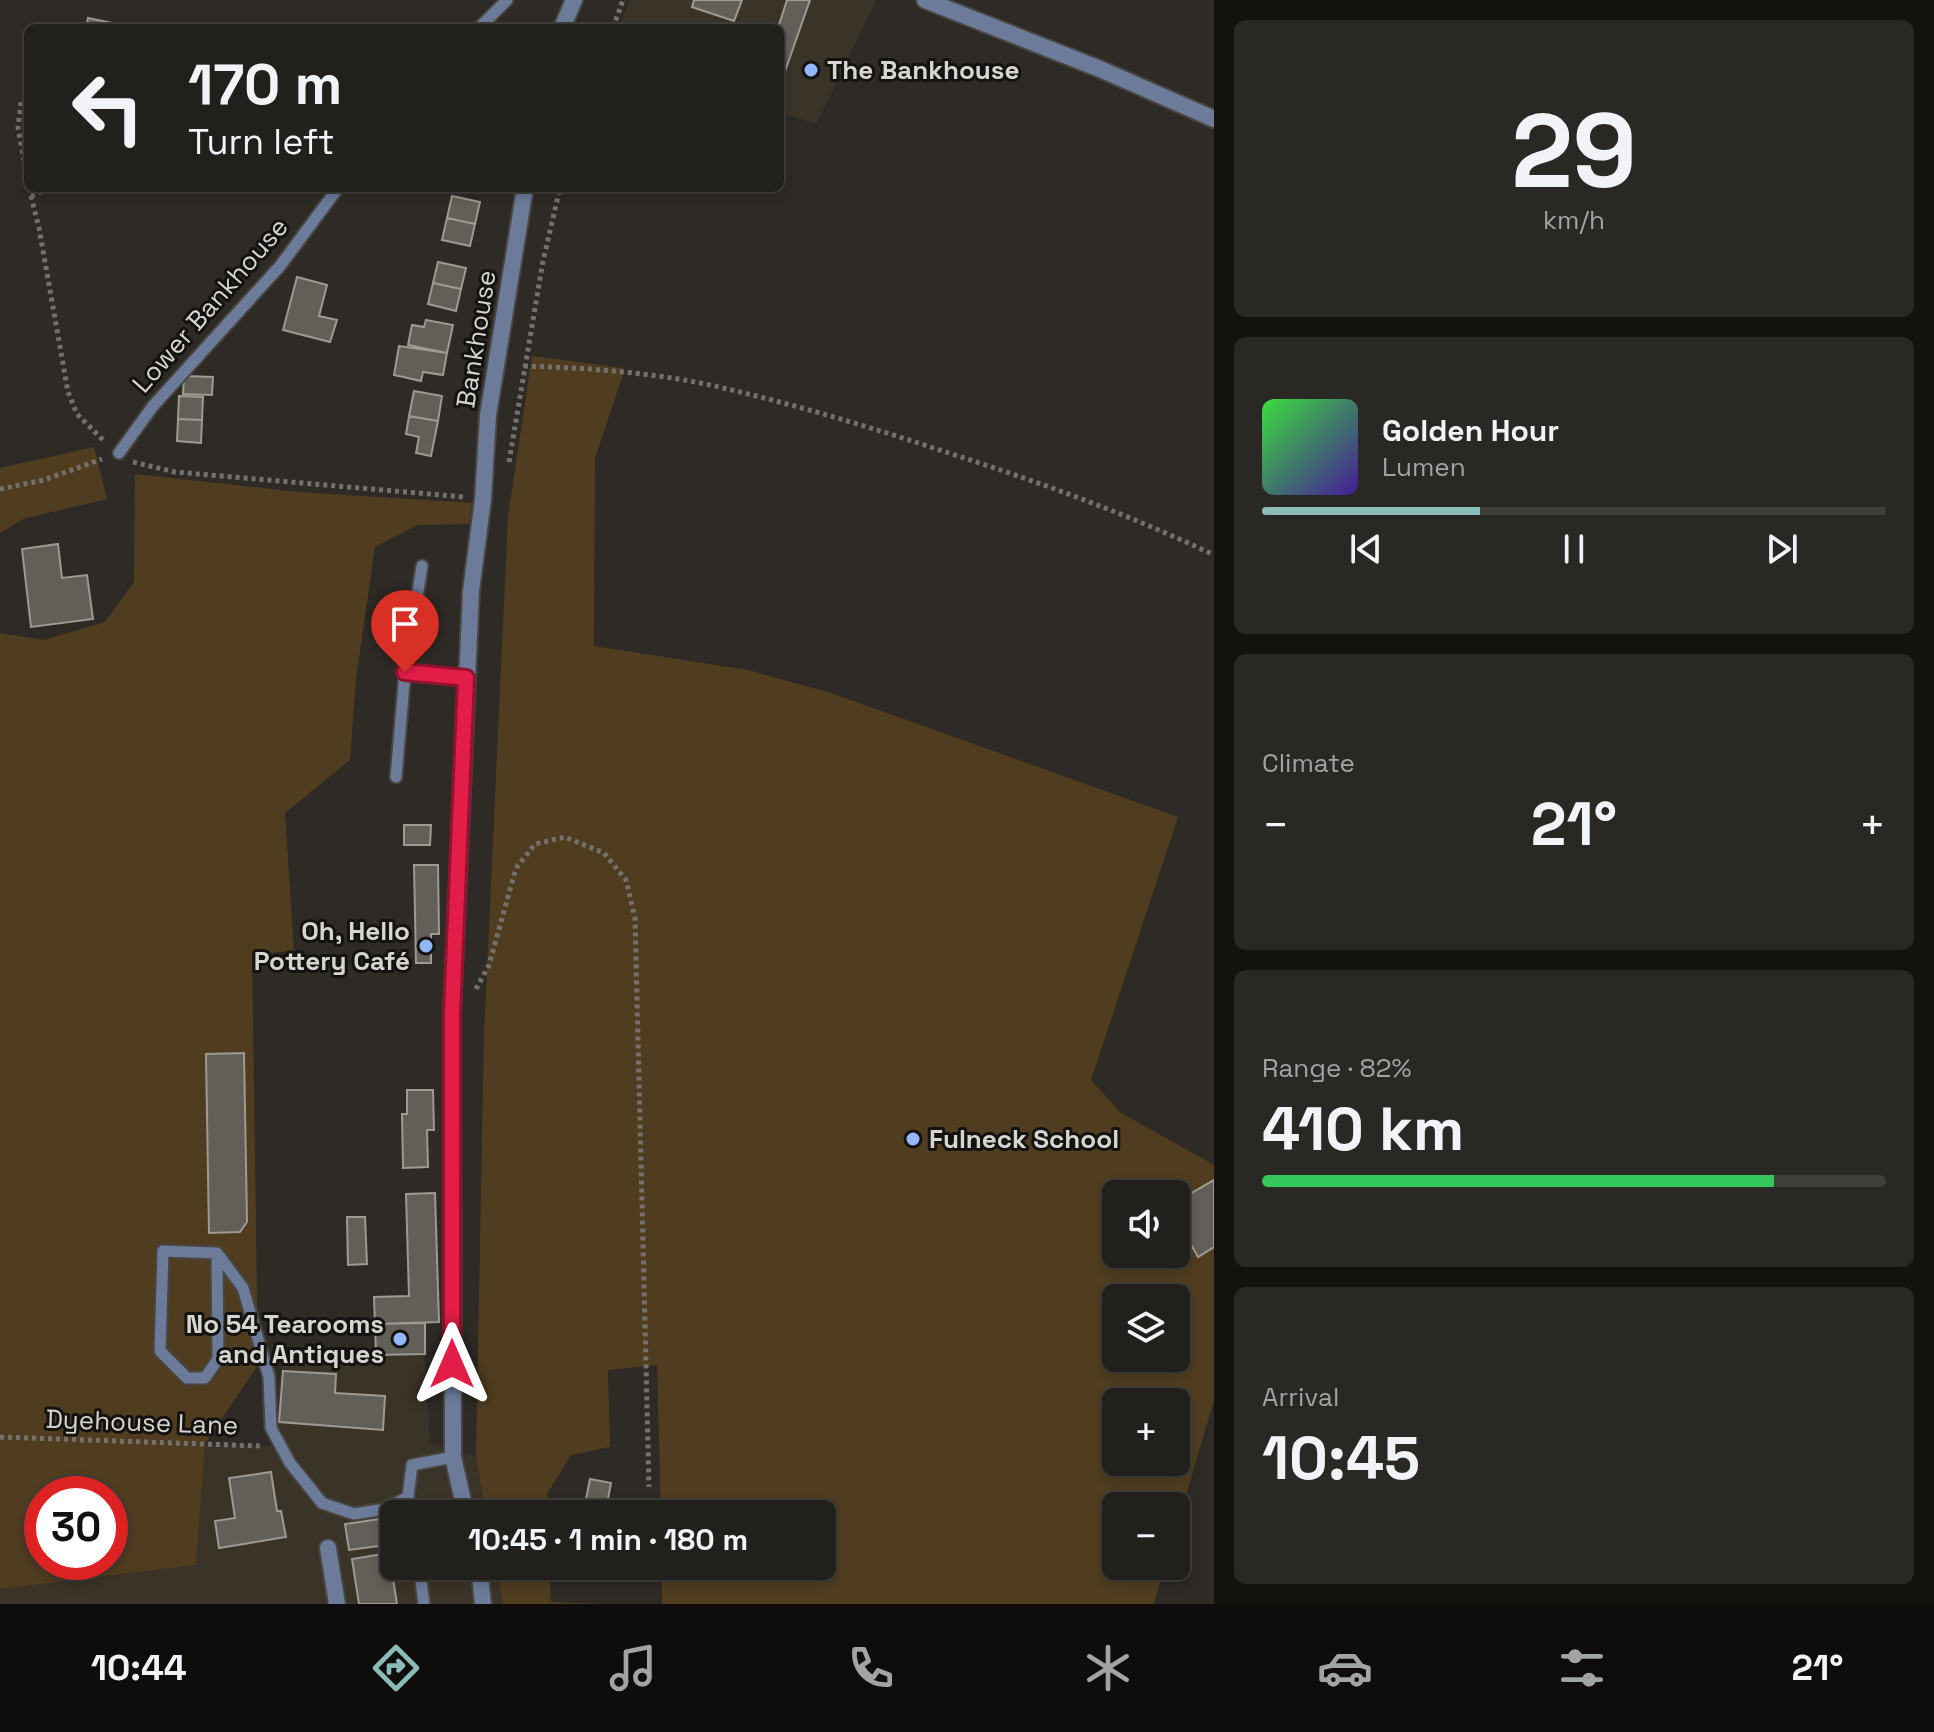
<!DOCTYPE html>
<meta charset="utf-8">
<style>
:root{--surface:#22201c;--page:#2a2825;--text:#f1f3f6;--muted:#a2a3a3;--line:#3f3e3b;--accent:#8bbbb9}
body{margin:0;font-family:"Space Grotesk",sans-serif;background:var(--page);color:var(--text);height:100vh;display:flex;flex-direction:column;font-size:30px;white-space:nowrap}
*{box-sizing:border-box;margin:0}
p{font-size:26px;color:var(--muted)}
.icon{flex:none;width:44px;height:44px;fill:none;stroke:currentColor;stroke-width:2;stroke-linecap:round;stroke-linejoin:round}
.map{position:relative;flex:1;overflow:hidden}
.sheet{display:flex;flex-direction:column;gap:20px;padding:20px;background:#13120f;width:720px}
.sheet>*{flex:none}
.guide{position:absolute;left:24px;top:24px;width:760px;height:168px;border-radius:12px;box-shadow:0 4px 12px #0003,0 0 0 2px var(--line);background:#22201c;color:var(--text);overflow:hidden}
.controls{position:absolute;left:1102px;top:1180px;display:grid;gap:16px}
.controls a{display:grid;place-items:center;width:88px;height:88px;border-radius:12px;background:var(--surface);box-shadow:0 4px 12px #0003,0 0 0 2px var(--line);font-size:40px}
.speed{position:absolute;left:24px;top:1476px;display:flex;gap:16px;font-size:40px;font-weight:700;text-align:center}
.speed>*{display:grid;place-content:center;width:104px;height:104px;border-radius:50%;background:var(--surface);box-shadow:0 4px 12px #0003,0 0 0 2px var(--line);line-height:1}
.speed .limit{border:12px solid #d22;background:#fff;color:#111}
.pin{position:absolute;display:grid;place-items:center;width:68px;height:68px;color:#fff;margin:-82px -34px;border-radius:50% 50% 50% 0;rotate:-45deg;box-shadow:0 0 8px #0007}
.pin .icon{rotate:45deg}
.me{position:absolute;width:88px;margin:-44px;rotate:0deg;stroke-linejoin:round;filter:drop-shadow(0 0 6px #0008)}
.turn{display:flex;align-items:center;gap:28px;height:168px;padding:0 32px;font-size:36px}
.turn .icon{width:104px;height:104px;stroke-width:2.5}
.turn b{display:block;font-size:56px;line-height:68px}
.big{font-size:60px;font-weight:700;line-height:1.1}
.sheet .widget{flex:1;display:flex;flex-direction:column;justify-content:center;gap:12px;min-width:0;padding:0 28px;border-radius:12px;background:var(--page)}
.sheet .dial{align-items:center;gap:0}
.dial b{font-size:104px;line-height:1}
.song{display:flex;align-items:center;gap:24px}
.cover{width:96px;height:96px;border-radius:12px;background:linear-gradient(135deg,hsl(120 70% 55%),hsl(260 70% 35%))}
.played{height:8px;border-radius:4px;background:linear-gradient(90deg,var(--accent) 35%,var(--line) 35%)}
.keys{display:flex;justify-content:space-around;direction:ltr}
.heat{display:flex;justify-content:space-between;align-items:center;font-size:44px;direction:ltr}
.charge{height:12px;border-radius:6px;background:linear-gradient(90deg,#34c759 82%,var(--line) 0)}
.trip{position:absolute;left:380px;top:1500px;width:456px;height:80px;border-radius:12px;background:var(--surface);box-shadow:0 4px 12px #0003,0 0 0 2px var(--line);font-weight:700;line-height:80px;text-align:center}
.menu{display:flex;height:128px;justify-content:space-around;align-items:center;background:#0e0d0b;color:var(--muted)}
.menu .icon{width:56px;height:56px}
.menu .active{color:var(--accent)}
.menu b{font-size:36px;color:var(--text)}
main{display:flex;flex:1;min-height:0}
.map>svg:first-child{display:block}
.built{fill:#3a3328}
.green{fill:#503d20;fill-rule:evenodd}
.building{fill:#625e58;stroke:#9e9993;stroke-width:2}
.lines{fill:none;stroke-linecap:round;stroke-linejoin:round}
.lane-casing{stroke:#494541;stroke-width:15}
.street-casing{stroke:#494541;stroke-width:20}
.path{stroke:#74716c;stroke-width:5;stroke-dasharray:4 4;stroke-linecap:butt}
.lane{stroke:#6b7b99;stroke-width:11}
.street{stroke:#6b7b99;stroke-width:16}
.route-casing{stroke:#92132f;stroke-width:20}
.route{stroke:#e11d48;stroke-width:14}
.poi-dot{fill:#93b7fd;stroke:#151311;stroke-width:3}
.labels{text-anchor:middle;dominant-baseline:central;stroke-width:6;stroke-linejoin:round;paint-order:stroke}
.poi-label{font-size:26px;font-weight:bold;fill:#d7d5d1;stroke:#151311;text-anchor:start}
.street-label{font-size:26px;fill:#d7d5d1;stroke:#151311}
</style>
<main>
<div class="map">
<svg width="1214" height="1604" viewBox="0 0 1214 1604">
<rect width="100%" height="100%" fill="#2e2a25"/>
<!-- built -->
<path class="built" d="M630,0h244l2,1 -60,123 -36,-12v-84h-161z
M424,1354l6,89 46,14 10,57h-92v52h102l7,38h-503v-15l196,-24 9,-121 67,2 10,-86z"/>
<!-- green -->
<path class="green" d="M532,356l91,12 -1,10 -27,80 -1,188 154,24 83,23 347,124 -87,263 30,33 93,52v235l-38,129v-23h-60v60h49l-11,38h-492v-38h160v-52h-161l-4,-149 -49,5 2,77 -39,8 -24,39v20h-61l-10,-57 8,-423 24,-517zM1116,1194h60v60h-60zM1116,1298h60v60h-60zM1116,1402h60v60h-60z
M94,447l13,52 -84,20 -23,14v-65z
M135,474l165,18 172,11 -3,21 -52,1 -42,22 -19,132 -6,81 -65,53 9,138 -42,3 6,411 -53,79 -9,121 -196,24v-956l44,7 61,-18 29,-40zM42,1494h68v68h-68z
M496,1566h53l2,36 51,2h-99z"/>
<!-- building -->
<path class="building" d="M694,0h48l-8,21 -42,-14z
M787,0h23l-29,83 -1,-55h-2z
M88,18l24,5 -1,5h-25z
M452,196l28,6 -5,22 -28,-6z
M447,218l28,6 -5,22 -28,-6z
M438,262l28,6 -5,21 -28,-6z
M297,277l30,8 -8,31 18,4 -7,22 -47,-12z
M433,283l28,6 -5,22 -28,-7z
M426,320l27,5 -6,28 -39,-8 4,-20 12,2z
M399,346l48,7 -4,22 -20,-3 -2,9 -27,-6z
M184,376l29,1 -1,18 -29,-1z
M414,391l28,5 -4,25 -29,-5z
M179,396l24,1 -1,23 -24,-1z
M409,416l29,5 -7,35 -15,-3 3,-16 -13,-3z
M178,419l24,1 -1,23 -24,-2z
M58,544l4,34 25,-3 6,44 -62,8 -9,-78z
M404,825h27l-1,20h-26z
M414,865h24l1,69h-8v29h-15z
M244,1053l3,169 -7,10 -31,1 -3,-179z
M407,1090h26l1,40h-7l1,37 -25,1 -1,-54h5z
M1214,1180v67l-16,10 -22,-39v-16z
M435,1193l4,129 -64,2 -1,-27 35,-1 -3,-102z
M347,1217h18l2,47 -19,1z
M425,1323v31l-49,1 -1,-31z
M283,1371l53,3 -1,19 50,3 -2,34 -104,-8z
M271,1472l6,39h4l5,26 -67,11 -4,-27 20,-3 -6,-40z
M590,1479l21,4 -3,16 32,6 -2,9h-55z
M394,1517v27l-45,6 -4,-26z
M389,1553l8,51h-38l-7,-45z"/>
<g class="lines">
<!-- lane casing -->
<g class="lane-casing">
<path id="lane" d="M479,28l28,-28
M119,453l34,-47 127,-140 58,-78
M422,566l-17,106 61,6
M396,777l9,-105
M217,1253l1,106 -13,19h-18l-27,-27 3,-100 54,2 26,35 26,89 2,51 19,35 32,40 32,11 31,-5 23,-12 4,-32 41,-8
M408,1497l3,17
M419,1566l5,38"/>
</g>
<!-- street casing -->
<g class="street-casing">
<path id="street" d="M925,0l175,69 114,50
M562,28l12,-28
M466,1514l-13,-57 -1,-444 19,-422 12,-92 5,-84 37,-227
M328,1548l9,56
M479,1566l4,38"/>
</g>
<!-- path -->
<path class="path" d="M613,28l10,-28
M21,102l-3,26 10,54
M29,188l10,40 29,164 9,22 28,28
M31,196l20,-8
M524,366c62,2 125,6 186,19 81,18 160,42 239,68 90,29 179,61 265,102
M133,462l42,10 289,25
M509,462l34,-201 17,-73
M0,489l44,-9 58,-21
M476,989l13,-24 27,-97 19,-24 30,-7 39,16 22,27 9,38 14,569
M0,1437l261,9"/>
<!-- lane -->
<use href="#lane" class="lane"/>
<!-- street -->
<use href="#street" class="street"/>
</g>
<g class="lines">
<!-- route casing -->
<g class="route-casing">
<path id="route" d="M405,672l61,6 -14,335v351"/>
</g>
<!-- route -->
<use href="#route" class="route"/>
</g>
<!-- markers -->
<g class="poi-dot">
<circle cx="811" cy="70" r="8"/>
<circle cx="426" cy="946" r="8"/>
<circle cx="913" cy="1139" r="8"/>
<circle cx="400" cy="1339" r="8"/>
</g>
<g class="labels">
<!-- poi labels -->
<g class="poi-label">
<text x="827" y="70">The Bankhouse</text>
<text x="410" y="931" text-anchor="end">Oh, Hello<tspan x="410" dy="30">Pottery Café</tspan></text>
<text x="929" y="1139">Fulneck School</text>
<text x="384" y="1324" text-anchor="end">No 54 Tearooms<tspan x="384" dy="30">and Antiques</tspan></text>
</g>
<!-- street labels -->
<g class="street-label">
<text transform="translate(210 305) rotate(-49)">Lower Bankhouse</text>
<text transform="translate(476 339) rotate(-81)">Bankhouse</text>
<text transform="translate(142 1422) rotate(2)">Dyehouse Lane</text>
</g>
</g>
</svg>
<div class="controls">
<a><svg class="icon" aria-label="sound" viewBox="0 0 24 24"><path d="M4 9h4l5-4v14l-5-4H4zM17 9q2 3 0 6"/></svg></a>
<a><svg class="icon" aria-label="layers" viewBox="0 0 24 24"><path d="M12 4l9 5-9 5-9-5zM3 14l9 5 9-5"/></svg></a>
<a>+</a>
<a>−</a>
</div>
<div class="speed"><div class="limit">30</div></div>
<div class="pin" style="left:405px;top:672px;background:#d93025"><svg class="icon" aria-label="arrive" viewBox="0 0 24 24"><path d="M6 21V4h12l-3 4 3 4H6"/></svg></div>
<svg class="me" style="left:452px;top:1364px" viewBox="-20 -20 40 40"><path d="M0-17L14 15 0 8-14 15z" fill="#e11d48" stroke="#fff" stroke-width="4"/></svg>
<div class="trip">10:45 · 1 min · 180 m</div>
<div class="guide">
<div class="turn"><svg class="icon" aria-label="left" viewBox="0 0 24 24"><path d="M17 20v-9H6M10 6l-5 5 5 5"/></svg><div><b>170 m</b>Turn left</div></div>
</div>
</div>
<section class="sheet">
<div class="widget dial"><b>29</b><p>km/h</p></div>
<div class="widget">
<div class="song"><i class="cover"></i><div><b>Golden Hour</b><p>Lumen</p></div></div>
<div class="played"></div>
<div class="keys"><svg class="icon" aria-label="previous" viewBox="0 0 24 24"><path d="M18 5L8 12l10 7zM5 5v14"/></svg><svg class="icon" aria-label="pause" viewBox="0 0 24 24"><path d="M8 5v14M16 5v14"/></svg><svg class="icon" aria-label="next" viewBox="0 0 24 24"><path d="M6 5l10 7-10 7zM19 5v14"/></svg></div>
</div>
<div class="widget"><p>Climate</p>
<div class="heat"><a>−</a><b class="big">21°</b><a>+</a></div>
</div>
<div class="widget"><p>Range · 82%</p><b class="big">410 km</b><div class="charge"></div></div>
<div class="widget"><p>Arrival</p><b class="big">10:45</b></div>
</section>
</main>
<nav class="menu">
<b>10:44</b>
<svg class="icon active" aria-label="directions" viewBox="0 0 24 24"><path d="M12 3l9 9-9 9-9-9zM9 14v-3h6M13 9l2 2-2 2"/></svg>
<svg class="icon" aria-label="music" viewBox="0 0 24 24"><path d="M9 18V5l10-2v13"/><circle cx="6" cy="18" r="3"/><circle cx="16" cy="16" r="3"/></svg>
<svg class="icon" aria-label="phone" viewBox="0 0 24 24"><path d="M5 4h4l2 5-3 2q2 4 5 5l2-3 5 2v4C11 20 4 13 5 4z"/></svg>
<svg class="icon" aria-label="climate" viewBox="0 0 24 24"><path d="M12 3v18M4 7l16 10M4 17L20 7"/></svg>
<svg class="icon" aria-label="car" viewBox="0 0 24 24"><path d="M5 17H2v-5l4-1 3-4h7l3 4 3 1v5h-3M9 17h6M6 11h13"/><circle cx="7" cy="17" r="2"/><circle cx="17" cy="17" r="2"/></svg>
<svg class="icon" aria-label="filters" viewBox="0 0 24 24"><path d="M4 7h16M4 17h16"/><circle cx="9" cy="7" r="2"/><circle cx="15" cy="17" r="2"/></svg>
<b>21°</b>
</nav>
